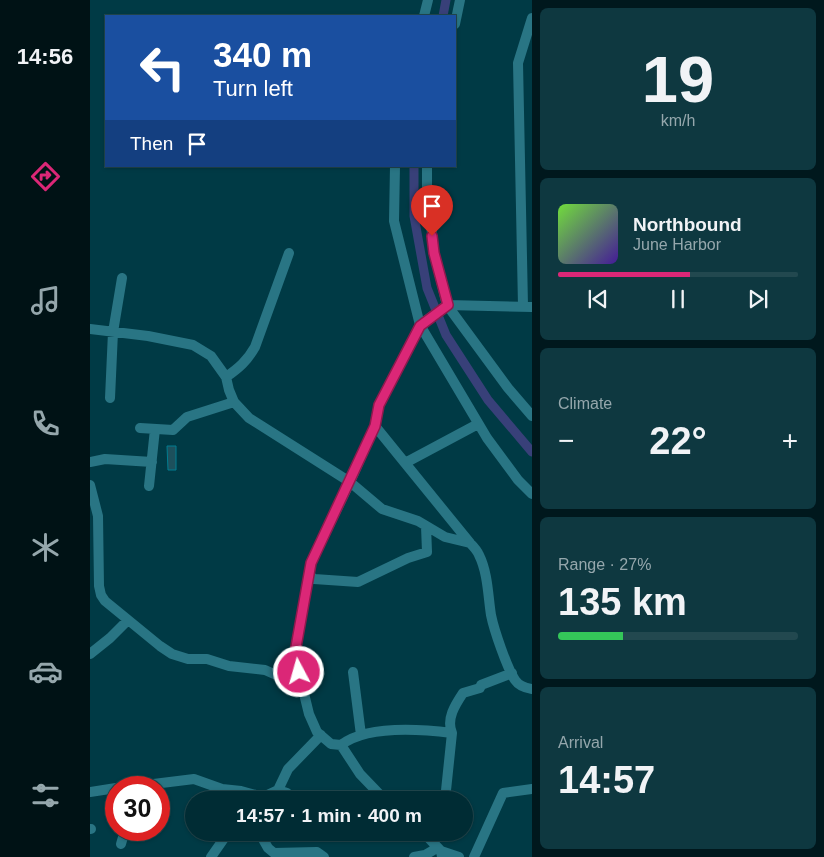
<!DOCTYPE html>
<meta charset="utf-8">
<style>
:root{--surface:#002c34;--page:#0e3840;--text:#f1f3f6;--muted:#95a7ac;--line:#22484f;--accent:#db2777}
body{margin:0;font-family:Arial,sans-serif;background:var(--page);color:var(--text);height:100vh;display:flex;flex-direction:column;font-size:19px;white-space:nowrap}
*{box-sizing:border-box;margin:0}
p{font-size:16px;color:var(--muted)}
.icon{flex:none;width:28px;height:28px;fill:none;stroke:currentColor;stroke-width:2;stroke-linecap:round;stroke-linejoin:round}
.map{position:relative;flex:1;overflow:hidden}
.sheet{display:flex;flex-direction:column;gap:8px;padding:8px;background:#00181d;width:292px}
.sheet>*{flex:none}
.top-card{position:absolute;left:15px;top:15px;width:351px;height:152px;border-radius:0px;box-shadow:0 1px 4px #0004,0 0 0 1px var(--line);background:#1a4fa0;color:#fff;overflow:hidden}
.speed{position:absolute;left:15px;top:776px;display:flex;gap:10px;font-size:25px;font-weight:700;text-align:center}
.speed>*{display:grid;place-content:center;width:65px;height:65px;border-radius:50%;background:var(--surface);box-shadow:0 1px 4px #0004,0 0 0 1px var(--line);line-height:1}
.speed .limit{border:8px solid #d22;background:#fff;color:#111}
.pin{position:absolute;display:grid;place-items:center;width:42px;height:42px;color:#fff;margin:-51px -21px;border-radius:50% 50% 50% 0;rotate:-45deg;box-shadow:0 0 5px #0007}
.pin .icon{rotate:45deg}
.me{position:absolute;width:55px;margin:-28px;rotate:354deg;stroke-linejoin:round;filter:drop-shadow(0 0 4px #0008)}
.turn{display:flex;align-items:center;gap:18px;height:105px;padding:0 25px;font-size:22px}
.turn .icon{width:65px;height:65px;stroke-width:2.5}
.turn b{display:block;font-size:35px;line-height:42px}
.then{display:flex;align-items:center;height:48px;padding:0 25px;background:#0003;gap:10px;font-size:19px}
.big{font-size:38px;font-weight:600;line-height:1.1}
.sheet .tile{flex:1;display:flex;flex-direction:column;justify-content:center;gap:8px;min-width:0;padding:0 18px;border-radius:8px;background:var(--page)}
.sheet .dial{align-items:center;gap:0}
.dial b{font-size:65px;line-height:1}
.song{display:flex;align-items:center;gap:15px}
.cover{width:60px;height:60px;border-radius:8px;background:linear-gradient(135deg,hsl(100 70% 55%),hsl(260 70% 35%))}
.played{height:5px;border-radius:2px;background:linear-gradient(90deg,var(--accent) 55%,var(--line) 55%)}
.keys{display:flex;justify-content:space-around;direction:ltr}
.heat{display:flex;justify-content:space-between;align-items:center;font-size:28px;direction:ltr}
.charge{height:8px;border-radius:4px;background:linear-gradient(90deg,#34c759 27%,var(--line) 0)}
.trip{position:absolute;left:95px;top:791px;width:288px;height:50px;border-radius:25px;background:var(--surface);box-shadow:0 1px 4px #0004,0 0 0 1px var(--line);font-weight:600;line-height:50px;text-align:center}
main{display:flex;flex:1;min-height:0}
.tabs{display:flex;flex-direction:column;width:90px;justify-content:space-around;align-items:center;background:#001215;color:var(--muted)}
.tabs .icon{width:35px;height:35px}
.tabs .on{color:var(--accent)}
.tabs b{font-size:22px;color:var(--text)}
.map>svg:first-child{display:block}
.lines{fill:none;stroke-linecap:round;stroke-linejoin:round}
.canal{stroke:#384079;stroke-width:9}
.building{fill:#1d505c;stroke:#007d91}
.minor{stroke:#297584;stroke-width:10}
.route-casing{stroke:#8e194d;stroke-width:12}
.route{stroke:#db2777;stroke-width:9}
</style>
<main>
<nav class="tabs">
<b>14:56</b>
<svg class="icon on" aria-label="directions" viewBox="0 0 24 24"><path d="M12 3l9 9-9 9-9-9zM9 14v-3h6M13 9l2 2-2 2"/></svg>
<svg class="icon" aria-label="music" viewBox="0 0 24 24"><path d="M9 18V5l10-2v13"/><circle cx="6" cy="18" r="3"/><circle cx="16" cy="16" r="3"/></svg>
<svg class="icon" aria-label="phone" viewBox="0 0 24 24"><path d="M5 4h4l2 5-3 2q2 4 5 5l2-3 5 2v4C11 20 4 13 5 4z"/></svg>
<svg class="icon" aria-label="climate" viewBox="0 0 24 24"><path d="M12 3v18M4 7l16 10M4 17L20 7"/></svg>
<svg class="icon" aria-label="car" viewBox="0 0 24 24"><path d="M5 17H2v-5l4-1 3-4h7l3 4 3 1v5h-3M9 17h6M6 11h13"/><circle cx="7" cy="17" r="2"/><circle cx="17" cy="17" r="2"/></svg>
<svg class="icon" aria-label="filters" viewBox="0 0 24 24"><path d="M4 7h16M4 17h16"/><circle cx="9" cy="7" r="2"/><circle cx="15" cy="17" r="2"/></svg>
</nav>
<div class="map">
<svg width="442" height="857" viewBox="0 0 442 857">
<rect width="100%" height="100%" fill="#003a45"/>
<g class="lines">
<!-- canal -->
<path class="canal" d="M353,16l3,-16
M324,166v50l13,72 19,47 42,65 44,52"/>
</g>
<!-- building -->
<path class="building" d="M77,446h9v24h-8z"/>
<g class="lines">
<!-- minor -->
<path class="minor" d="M334,16l4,-16
M365,24l5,-24
M305,166l-1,55 26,104 67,113 31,42 14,14
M337,166v21l7,66 13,52 61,83 24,28
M433,306l-5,-243 14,-45
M0,329l58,7 45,9 18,11 15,21 3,13 5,12 15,16 101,64 25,-56 4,-21 41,-80 27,-20 85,2
M136,377c13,-9 21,-16 29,-30l34,-94
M20,398l3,-66 9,-54
M285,426l30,37 73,-39
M50,428l33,2 14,-13 47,-15
M0,462l15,-3 47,3
M315,463l65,80
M0,485l8,31 1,70 2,9 4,6 55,45 12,8 16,5h19l22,7 36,4 9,4 26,2
M59,486l6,-57
M219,575l5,4 44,3 50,-24 19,-6 -1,-26
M0,654l20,-16 18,-18
M263,672l8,63
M251,745c26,-20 79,-16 111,-12
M31,788l73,-9 28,10 19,2 22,6 15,-7
M0,792l26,-4
M202,800l-5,-7 -9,-3 10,-21 33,-34
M295,800l-25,-26 -19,-29 -10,-1 -14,-12 -8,-18 -10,-41 -3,-26 15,-84 39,-81 32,27 36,12 27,16 25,6c3,3 7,7 9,12 9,18 9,41 12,60 3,15 16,53 24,65 4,6 10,8 17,9
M355,800l7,-67c-6,-14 3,-28 11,-40l17,-5 1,-3 31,-12
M0,829h1
M169,832l9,16 6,5 43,-1 7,5
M333,832l18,19 1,6
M31,844l4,-14
M351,851l18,6
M121,857l14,-20 7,-5
M324,857l11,-2 12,-7
M384,857l29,-64 29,-4"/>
</g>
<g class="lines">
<!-- route casing -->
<g class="route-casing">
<path id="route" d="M209,672l-3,-25 15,-84 64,-137 4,-21 41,-79 28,-21 -14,-52 -2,-17"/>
</g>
<!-- route -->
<use href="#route" class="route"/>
</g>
</svg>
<div class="speed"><div class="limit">30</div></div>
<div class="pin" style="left:342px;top:236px;background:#d93025"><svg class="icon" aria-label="arrive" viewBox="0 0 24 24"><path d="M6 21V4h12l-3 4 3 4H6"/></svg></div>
<svg class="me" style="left:209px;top:672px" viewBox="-20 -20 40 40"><circle r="17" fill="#db2777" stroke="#fff" stroke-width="3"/><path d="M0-11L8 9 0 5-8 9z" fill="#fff"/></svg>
<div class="trip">14:57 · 1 min · 400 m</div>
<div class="top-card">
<div class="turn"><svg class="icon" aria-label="left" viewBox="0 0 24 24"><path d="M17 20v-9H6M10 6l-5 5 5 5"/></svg><div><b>340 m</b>Turn left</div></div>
<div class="then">Then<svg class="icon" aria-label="arrive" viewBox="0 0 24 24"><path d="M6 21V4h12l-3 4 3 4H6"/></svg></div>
</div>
</div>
<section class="sheet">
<div class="tile dial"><b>19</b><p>km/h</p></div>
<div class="tile">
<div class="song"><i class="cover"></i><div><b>Northbound</b><p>June Harbor</p></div></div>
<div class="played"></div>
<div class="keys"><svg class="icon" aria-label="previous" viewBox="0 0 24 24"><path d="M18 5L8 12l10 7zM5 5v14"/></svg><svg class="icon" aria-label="pause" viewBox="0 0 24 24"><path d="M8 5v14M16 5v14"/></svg><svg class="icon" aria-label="next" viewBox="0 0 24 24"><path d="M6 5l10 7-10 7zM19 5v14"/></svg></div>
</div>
<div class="tile"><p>Climate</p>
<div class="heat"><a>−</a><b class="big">22°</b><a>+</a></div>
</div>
<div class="tile"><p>Range · 27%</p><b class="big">135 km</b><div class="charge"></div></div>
<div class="tile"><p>Arrival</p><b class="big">14:57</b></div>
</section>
</main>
